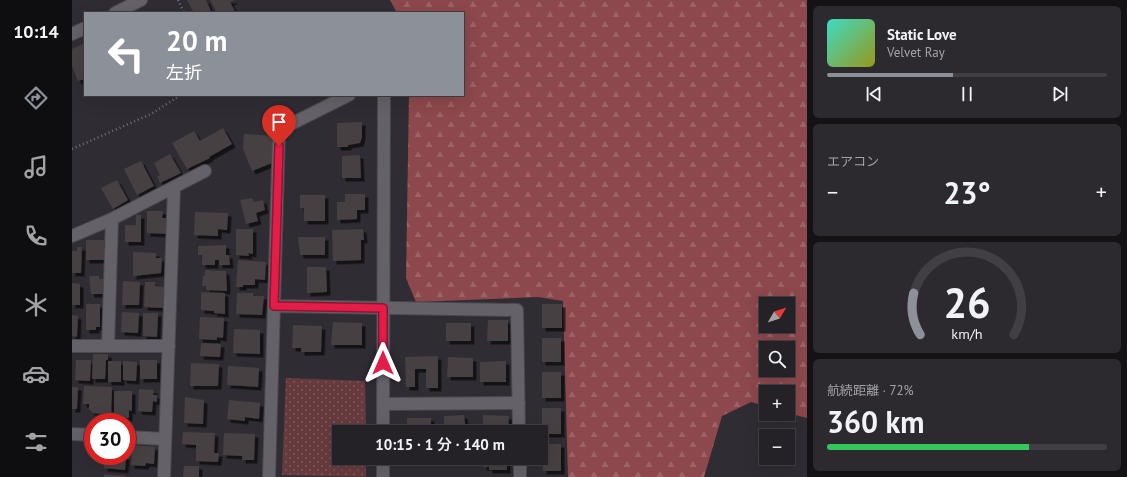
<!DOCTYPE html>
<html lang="ja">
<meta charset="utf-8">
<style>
:root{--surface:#242127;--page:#2c292f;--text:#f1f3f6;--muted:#a3a3a7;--line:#413e44;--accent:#8c9099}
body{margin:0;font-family:"PT Sans","Noto Sans JP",sans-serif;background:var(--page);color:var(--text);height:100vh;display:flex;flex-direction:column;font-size:15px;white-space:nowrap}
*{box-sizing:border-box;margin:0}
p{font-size:13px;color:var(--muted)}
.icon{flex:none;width:22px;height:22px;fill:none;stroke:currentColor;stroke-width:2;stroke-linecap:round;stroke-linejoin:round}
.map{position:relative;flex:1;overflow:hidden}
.drawer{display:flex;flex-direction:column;gap:6px;padding:6px;background:#141215;width:320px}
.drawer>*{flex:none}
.guide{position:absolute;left:12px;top:12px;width:380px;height:84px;border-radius:0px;box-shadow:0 4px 16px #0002,0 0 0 1px var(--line);background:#8c9099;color:#fff;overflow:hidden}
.needle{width:26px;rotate:51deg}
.buttons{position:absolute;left:687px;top:297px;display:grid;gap:8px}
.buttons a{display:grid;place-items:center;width:36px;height:36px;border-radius:0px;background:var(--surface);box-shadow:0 4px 16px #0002,0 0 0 1px var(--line);font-size:20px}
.speed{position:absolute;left:12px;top:413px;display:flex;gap:8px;font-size:20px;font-weight:700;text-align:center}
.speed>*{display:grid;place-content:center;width:52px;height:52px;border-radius:50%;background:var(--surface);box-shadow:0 4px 16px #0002,0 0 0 1px var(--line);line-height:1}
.speed .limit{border:6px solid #d22;background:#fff;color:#111}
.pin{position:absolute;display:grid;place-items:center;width:34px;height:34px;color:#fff;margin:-41px -17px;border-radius:50% 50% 50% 0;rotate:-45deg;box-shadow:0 0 4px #0007}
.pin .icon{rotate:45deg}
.me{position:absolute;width:44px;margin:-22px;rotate:0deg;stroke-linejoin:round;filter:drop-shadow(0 0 3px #0008)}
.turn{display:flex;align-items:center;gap:14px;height:84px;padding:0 16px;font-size:18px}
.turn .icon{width:52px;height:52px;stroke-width:2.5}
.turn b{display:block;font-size:28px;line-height:34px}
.big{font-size:30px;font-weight:600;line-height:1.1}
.drawer .card{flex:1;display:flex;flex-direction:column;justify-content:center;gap:6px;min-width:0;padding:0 14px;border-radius:6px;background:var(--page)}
.drawer .dial{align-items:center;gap:0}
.dial svg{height:104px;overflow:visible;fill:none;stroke:var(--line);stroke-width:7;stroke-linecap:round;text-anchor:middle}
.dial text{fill:var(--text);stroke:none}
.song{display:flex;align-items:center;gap:12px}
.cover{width:48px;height:48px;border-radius:6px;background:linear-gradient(135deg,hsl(170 70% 55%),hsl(60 70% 35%))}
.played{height:4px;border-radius:2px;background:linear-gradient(90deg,var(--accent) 45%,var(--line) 45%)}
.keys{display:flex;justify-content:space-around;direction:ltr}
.heat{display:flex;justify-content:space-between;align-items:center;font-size:22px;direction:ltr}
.charge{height:6px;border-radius:3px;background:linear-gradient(90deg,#34c759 72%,var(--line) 0)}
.trip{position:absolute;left:260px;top:425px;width:216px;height:40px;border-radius:0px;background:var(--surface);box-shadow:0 4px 16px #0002,0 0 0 1px var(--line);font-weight:600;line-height:40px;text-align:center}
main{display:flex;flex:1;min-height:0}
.tabs{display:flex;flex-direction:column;width:72px;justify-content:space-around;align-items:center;background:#0e0d10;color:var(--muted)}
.tabs .icon{width:28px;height:28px}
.tabs .active{color:var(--accent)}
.tabs b{font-size:18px;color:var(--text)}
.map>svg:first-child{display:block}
.forest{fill:url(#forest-firs);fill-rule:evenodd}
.park{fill:url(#park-dots)}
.building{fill:#473f43;filter:url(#shadow)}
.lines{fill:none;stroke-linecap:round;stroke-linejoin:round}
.street-casing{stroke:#4b484e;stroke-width:14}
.path{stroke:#747077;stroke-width:2.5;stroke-dasharray:1 3;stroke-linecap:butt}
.street{stroke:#656169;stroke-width:12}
.route-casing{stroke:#92132f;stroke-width:10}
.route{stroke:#e11d48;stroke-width:7}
</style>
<main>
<nav class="tabs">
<b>10:14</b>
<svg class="icon active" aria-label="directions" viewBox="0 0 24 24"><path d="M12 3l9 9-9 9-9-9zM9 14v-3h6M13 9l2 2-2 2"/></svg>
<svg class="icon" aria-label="music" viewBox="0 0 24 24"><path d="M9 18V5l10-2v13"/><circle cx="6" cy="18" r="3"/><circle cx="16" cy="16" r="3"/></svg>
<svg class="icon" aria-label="phone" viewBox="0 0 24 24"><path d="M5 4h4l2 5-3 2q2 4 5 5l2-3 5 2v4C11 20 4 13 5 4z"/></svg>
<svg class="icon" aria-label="climate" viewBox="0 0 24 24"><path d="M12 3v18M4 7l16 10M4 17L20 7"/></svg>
<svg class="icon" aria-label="car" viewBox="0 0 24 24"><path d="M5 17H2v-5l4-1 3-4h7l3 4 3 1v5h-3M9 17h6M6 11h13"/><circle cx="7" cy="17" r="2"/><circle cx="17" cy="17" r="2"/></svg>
<svg class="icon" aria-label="filters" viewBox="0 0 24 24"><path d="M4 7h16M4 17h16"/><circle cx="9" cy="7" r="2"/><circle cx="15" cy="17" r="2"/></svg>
</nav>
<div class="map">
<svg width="735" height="477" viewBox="0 0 735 477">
<defs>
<pattern id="forest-firs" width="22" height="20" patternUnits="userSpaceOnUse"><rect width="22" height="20" fill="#8c484c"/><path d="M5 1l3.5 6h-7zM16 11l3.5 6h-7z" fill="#9c6266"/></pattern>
<pattern id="park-dots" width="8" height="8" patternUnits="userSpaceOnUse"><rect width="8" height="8" fill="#673b3d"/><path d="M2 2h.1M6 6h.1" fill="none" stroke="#7c5759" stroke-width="1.8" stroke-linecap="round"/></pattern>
<filter id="shadow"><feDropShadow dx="3.5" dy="3.5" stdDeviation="0" flood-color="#0009"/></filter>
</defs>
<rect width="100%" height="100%" fill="#302c34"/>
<!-- forest -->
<path class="forest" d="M318,0h417v418l-19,-5v-21h-22v14l-15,-4 -29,14 -18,61h-136l-5,-176 -25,-4 -122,5 -10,-24 3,-183h54v-82h-66zM694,304h22v22h-22zM694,348h22v22h-22z"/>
<!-- park -->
<path class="park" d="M214,378l79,3 1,51h-27v26h27v19l-84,-2z"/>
<!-- building -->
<path class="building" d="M115,0h19l6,13h-18z
M138,0h25l-5,2 6,11h-19z
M13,43v36l-7,2 -6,-15v-17z
M290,122v15l-2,6 -12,2v2h-11v-24z
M151,128l9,16 -23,13 1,1 -23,11 -15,-26 22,-12 6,10z
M172,134l29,2 -1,27 -20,8 -9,-22z
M98,154l11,19 -21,10 -3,-7 3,-1 -6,-12z
M288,155l1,23h-19v-22z
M69,161l13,25 -17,9 -13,-26z
M45,180l11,20 -15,9 -12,-21z
M273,194h20v16h-8v9l-20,1v-18h8z
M228,195h25v26h-21v-13h-4z
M180,198l2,4 9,-2 2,10 -9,3 2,8 -12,3 -6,-24z
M75,211h16l-1,7h5v16l-20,-1z
M123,212l33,1 -1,17 -9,-1v7l-24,-1z
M64,215h5v27h-16v-17h11z
M164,229h17v25l-5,-1 1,3 -13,-1z
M291,229l1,11h-3v20l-28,1 -1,-31z
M226,237h27v18h-25z
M14,240h18v11h3v9h-21z
M154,245v10h3l1,10h-11v-5h-4v5h-13v-10h-4v-9z
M5,247h5l-1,26h-9v-22h5z
M61,252l23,1v5h6l-1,15 -28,3z
M166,260l28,2 -1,18 -10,-1v6h-12v2h-7z
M235,267h19l1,25 -20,1z
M133,270l21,1 1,20 -21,-1v-4h-4l1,-11 2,1z
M17,276h10v3h5v15h-13z
M51,281l17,1 -1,23h-17z
M73,282h10v4l9,1 -1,21 -19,-1z
M0,283l8,1v21h-8z
M129,292l24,1v21l-11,-1v-2l-13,-1z
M165,293h16v3h11l-2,19 -26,-1z
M14,304h14v23h-4v3h-10z
M470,304h20v24h-20z
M50,312l17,1 -1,20 -17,-1z
M71,313h15l-1,24 -14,-1z
M0,315l6,1 -1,21 -5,-1z
M128,317l24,1 -1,20 -6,-1v3l-18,-1z
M416,320h20v21h-21z
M261,322l29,1v22h-31z
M374,323h25v18h-25z
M221,325l29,1 -1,26h-20v-4h-9z
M162,329l26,1v24l-27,-1z
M470,338h19v24h-19z
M129,343l20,1 -1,13 -20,-1z
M21,354h15v6h-2l-1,19h-13z
M366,356v32h-12v-19h-11v18h-9l-1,-30z
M376,357l25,1v19h-26z
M4,360h15l-1,21 -15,-1z
M68,360h17v19h-17z
M36,361h13v21h-13z
M51,361l14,1 -1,19 -13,-1z
M434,361v21h-26v-20z
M119,363l28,1 -1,22h-28z
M156,366l31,2 -1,19 -31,-2z
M470,372h19v26h-19z
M12,386l28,1 -1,30h-8v-3l-10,-1 -4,-4v-5h-6z
M0,387h6l-1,22h-5z
M67,389l15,1 -1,5h4v7l-4,-1 -1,11 -14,-1z
M42,391h18v20l-3,-1v8h-15z
M113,397l19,3 -1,24 -19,-1z
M157,400l31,3 -1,16 -14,-2v4l-18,-2z
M470,408h19v26h-19z
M392,415l1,9h9v8h-30v-16z
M411,415l26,1 -1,16h-25z
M335,418h24v14h-24z
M111,432l32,1 -1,20h5l-1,9 -22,-1v-16l-14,-1z
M152,433l31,1 -1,26h-12v-4l-19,-1z
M471,444h18v27h-18z
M61,445l22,2 -1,17 -8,-1 -1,3 -14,-1z
M33,456h21l-1,14 -21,-2z
M411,458h24v12h-18v-3h-6z
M112,466h15v11h-16z
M32,474l21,2v1h-21z"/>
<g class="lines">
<!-- street casing -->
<g class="street-casing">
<path id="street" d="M43,13l26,-13
M0,34l13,-6
M0,236l40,-17 93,-48
M202,306l243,4 2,122
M0,346h97
M36,346l4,-127
M311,404l136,-1
M311,432l1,-337
M0,434l21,1
M55,437l38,2
M448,458v19
M92,477l10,-289
M197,477l10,-347 70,-35
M311,477v-19"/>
</g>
<!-- path -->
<path class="path" d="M106,0l6,13
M0,149l79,-35 30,-19"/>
<!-- street -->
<use href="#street" class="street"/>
</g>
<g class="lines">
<!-- route casing -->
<g class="route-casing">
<path id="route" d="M207,146l-5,160 109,2v55"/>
</g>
<!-- route -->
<use href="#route" class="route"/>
</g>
</svg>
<div class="buttons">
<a><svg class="needle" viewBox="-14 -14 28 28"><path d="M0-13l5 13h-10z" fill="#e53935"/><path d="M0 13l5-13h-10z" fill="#a3a3a7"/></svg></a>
<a><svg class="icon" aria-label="search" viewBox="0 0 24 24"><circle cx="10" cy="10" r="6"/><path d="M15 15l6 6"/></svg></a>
<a>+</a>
<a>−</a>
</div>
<div class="speed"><div class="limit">30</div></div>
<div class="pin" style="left:207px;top:146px;background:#d93025"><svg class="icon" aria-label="arrive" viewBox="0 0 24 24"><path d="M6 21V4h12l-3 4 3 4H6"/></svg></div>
<svg class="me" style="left:311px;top:363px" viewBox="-20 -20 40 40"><path d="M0-17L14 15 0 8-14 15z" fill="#e11d48" stroke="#fff" stroke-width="4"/></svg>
<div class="trip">10:15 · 1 分 · 140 m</div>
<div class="guide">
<div class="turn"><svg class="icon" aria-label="left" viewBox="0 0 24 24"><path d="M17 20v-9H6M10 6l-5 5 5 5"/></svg><div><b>20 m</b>左折</div></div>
</div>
</div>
<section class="drawer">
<div class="card">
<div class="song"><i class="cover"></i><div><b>Static Love</b><p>Velvet Ray</p></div></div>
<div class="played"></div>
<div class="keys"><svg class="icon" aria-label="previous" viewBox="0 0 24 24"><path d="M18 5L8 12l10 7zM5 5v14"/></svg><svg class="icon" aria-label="pause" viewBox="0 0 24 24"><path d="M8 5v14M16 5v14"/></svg><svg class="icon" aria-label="next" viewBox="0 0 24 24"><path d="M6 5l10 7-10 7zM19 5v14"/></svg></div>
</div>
<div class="card"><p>エアコン</p>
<div class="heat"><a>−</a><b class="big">23°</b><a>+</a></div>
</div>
<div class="card dial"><svg viewBox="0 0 100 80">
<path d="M14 69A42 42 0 1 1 86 69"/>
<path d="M14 69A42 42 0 0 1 9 37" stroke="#8c9099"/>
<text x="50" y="56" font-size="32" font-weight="700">26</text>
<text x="50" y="72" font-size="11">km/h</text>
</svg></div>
<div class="card"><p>航続距離 · 72%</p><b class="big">360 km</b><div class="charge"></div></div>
</section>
</main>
